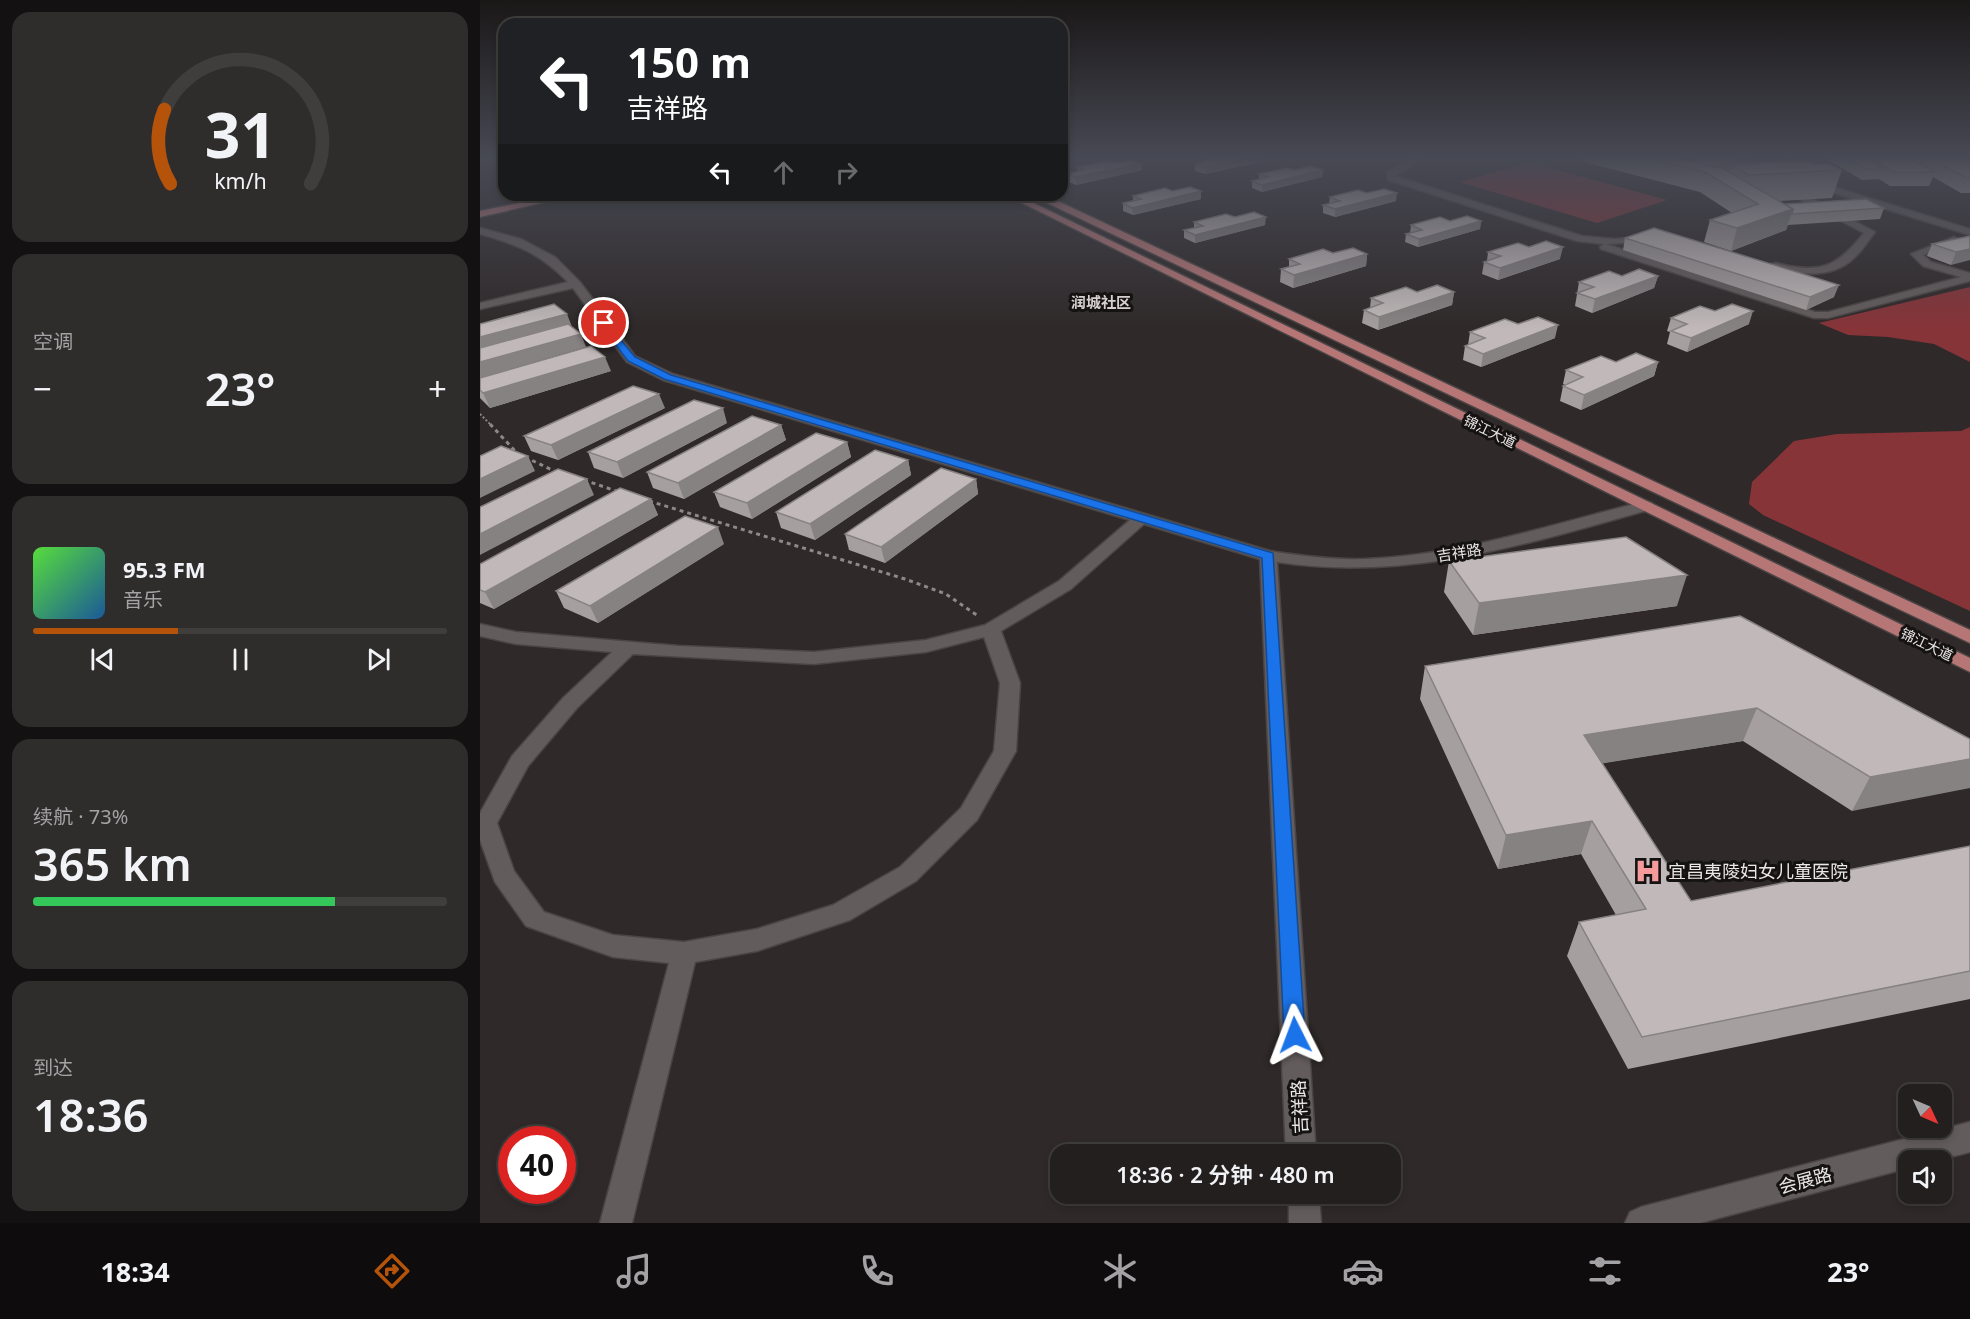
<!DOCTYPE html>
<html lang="zh">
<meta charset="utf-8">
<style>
:root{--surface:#231f1f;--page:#2f2c2c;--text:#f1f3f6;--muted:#a3a2a4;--line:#403d3d;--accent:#b45309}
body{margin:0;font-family:"Noto Sans","Noto Sans SC",sans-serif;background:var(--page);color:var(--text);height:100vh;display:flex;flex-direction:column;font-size:22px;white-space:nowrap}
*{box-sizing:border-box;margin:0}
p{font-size:20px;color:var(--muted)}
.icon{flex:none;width:33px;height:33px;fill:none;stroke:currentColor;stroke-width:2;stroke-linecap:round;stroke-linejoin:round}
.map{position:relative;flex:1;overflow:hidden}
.details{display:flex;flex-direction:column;gap:12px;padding:12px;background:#131111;width:480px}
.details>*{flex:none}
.top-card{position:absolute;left:18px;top:18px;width:570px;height:183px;border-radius:18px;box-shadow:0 3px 9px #0003,0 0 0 2px var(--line);background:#202124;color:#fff;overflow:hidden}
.needle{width:39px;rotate:134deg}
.tools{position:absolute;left:1418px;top:1084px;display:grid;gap:12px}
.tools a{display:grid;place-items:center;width:54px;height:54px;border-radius:12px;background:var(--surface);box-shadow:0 3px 9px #0003,0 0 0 2px var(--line);font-size:30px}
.speed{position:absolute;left:18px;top:1126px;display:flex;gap:12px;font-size:30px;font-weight:700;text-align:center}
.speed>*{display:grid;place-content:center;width:78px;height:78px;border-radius:50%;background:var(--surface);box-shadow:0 3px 9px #0003,0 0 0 2px var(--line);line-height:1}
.speed .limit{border:9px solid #d22;background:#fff;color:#111}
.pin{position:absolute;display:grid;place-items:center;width:51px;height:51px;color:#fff;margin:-26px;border:3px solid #fff;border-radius:50%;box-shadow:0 2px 6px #0007}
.me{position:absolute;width:66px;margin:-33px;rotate:357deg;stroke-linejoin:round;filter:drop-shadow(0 0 4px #0008)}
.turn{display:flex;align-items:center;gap:21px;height:126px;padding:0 30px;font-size:27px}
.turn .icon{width:78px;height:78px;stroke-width:2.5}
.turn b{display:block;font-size:42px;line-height:51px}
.lanes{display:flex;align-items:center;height:57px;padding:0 30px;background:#0003;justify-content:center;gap:30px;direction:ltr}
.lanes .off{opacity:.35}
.big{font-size:45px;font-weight:600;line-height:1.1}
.details .card{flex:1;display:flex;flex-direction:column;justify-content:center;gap:9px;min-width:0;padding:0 21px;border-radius:18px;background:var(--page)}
.details .dial{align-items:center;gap:0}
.dial svg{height:156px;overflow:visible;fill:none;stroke:var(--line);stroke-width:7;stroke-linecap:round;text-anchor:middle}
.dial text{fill:var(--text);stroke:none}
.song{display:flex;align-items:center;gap:18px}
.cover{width:72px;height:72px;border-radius:9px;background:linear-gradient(135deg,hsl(110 70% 55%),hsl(210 70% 35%))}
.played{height:6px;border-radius:3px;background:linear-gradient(90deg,var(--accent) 35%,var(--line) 35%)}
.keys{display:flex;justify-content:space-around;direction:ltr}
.heat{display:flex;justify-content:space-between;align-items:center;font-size:33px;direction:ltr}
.charge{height:9px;border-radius:4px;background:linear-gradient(90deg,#34c759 73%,var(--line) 0)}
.trip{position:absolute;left:570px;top:1144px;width:351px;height:60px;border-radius:18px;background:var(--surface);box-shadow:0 3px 9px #0003,0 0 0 2px var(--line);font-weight:600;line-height:60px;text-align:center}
.menu{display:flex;height:96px;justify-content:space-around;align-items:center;background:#0e0c0c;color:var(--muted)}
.menu .icon{width:42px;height:42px}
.menu .current{color:var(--accent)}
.menu b{font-size:27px;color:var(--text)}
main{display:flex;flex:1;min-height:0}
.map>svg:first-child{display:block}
.green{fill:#863438}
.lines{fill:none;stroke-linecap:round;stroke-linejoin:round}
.minor-casing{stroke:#4a4544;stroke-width:3}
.major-casing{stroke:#4a4544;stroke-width:3}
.path-far1{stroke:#8e8989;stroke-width:2;stroke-dasharray:2 2;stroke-linecap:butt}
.path{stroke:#8e8989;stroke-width:3;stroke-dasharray:4 4;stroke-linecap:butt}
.minor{fill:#635c5c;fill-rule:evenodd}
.major{fill:#b77676;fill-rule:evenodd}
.wall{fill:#a69f9f}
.shaded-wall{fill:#878282}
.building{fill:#c1b9b9;stroke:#878282;stroke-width:1.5}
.route{fill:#1a73e8;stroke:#114b97;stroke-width:1.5}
.labels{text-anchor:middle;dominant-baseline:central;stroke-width:6;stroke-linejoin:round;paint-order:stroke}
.far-street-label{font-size:14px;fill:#ece7e7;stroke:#151212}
.far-quarter-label{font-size:15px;font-weight:bold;fill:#d7cfcf;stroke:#151212}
.street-label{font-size:15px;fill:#ece7e7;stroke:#151212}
.near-poi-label{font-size:18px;fill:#ece7e7;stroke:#151212;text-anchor:start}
.near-street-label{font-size:18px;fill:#ece7e7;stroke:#151212}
</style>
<main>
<section class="details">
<div class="card dial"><svg viewBox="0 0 100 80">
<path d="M14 69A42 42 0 1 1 86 69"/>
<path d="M14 69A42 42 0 0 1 11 31" stroke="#b45309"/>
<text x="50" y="56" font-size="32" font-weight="700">31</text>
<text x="50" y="72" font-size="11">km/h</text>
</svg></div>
<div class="card"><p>空调</p>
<div class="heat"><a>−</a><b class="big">23°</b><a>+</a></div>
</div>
<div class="card">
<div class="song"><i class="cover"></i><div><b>95.3 FM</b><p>音乐</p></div></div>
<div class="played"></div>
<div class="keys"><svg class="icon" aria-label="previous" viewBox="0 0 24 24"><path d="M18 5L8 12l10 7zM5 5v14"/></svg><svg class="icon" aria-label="pause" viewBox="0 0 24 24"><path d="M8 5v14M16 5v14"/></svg><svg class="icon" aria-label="next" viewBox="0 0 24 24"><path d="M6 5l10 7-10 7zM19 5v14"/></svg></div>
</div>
<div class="card"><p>续航 · 73%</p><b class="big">365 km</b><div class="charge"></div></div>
<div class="card"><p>到达</p><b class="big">18:36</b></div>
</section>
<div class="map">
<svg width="1490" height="1223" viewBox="0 0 1490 1223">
<rect width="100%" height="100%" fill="#2f2929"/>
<!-- green -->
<path class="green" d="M1049,162l138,38 -70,23 -137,-41z
M1490,287v75l-36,-18 -46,-7 -40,-2 -29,-12z
M1490,427v184l-207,-96 -14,-11 3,-22 42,-41 43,-7 124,-3z"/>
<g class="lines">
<!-- minor casing -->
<g class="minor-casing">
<path id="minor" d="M933,158h10l-28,18 187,60 32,3 37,-2v4l-4,1 -41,2 209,68h13l133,-35 -38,-11 -12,-12 43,-17 5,3 -1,2 -35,13 8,7 39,11v8l-142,37h-14l-213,-69 -1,-2 4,-3 -27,-3 -189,-61 -1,-8z
M1192,158h14l31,8 -4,2z
M1298,158h10l27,14 -7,2z
M1331,180l159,49v6l-162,-50z
M1302,186h6l87,46c-7,9 -13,19 -21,26 -21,21 -56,17 -82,10v-4l4,-1c44,11 60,5 88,-30l-82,-43z
M0,228l41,11 34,18 25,25 55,74 38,18 597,177c32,5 63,9 95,8 97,-4 188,-35 281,-58l6,2 2,3 -2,3c-125,35 -244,73 -375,53l39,593h-30l-26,-596 -116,-35 -73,65 -70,42 19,52 -4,68 -39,69 -61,61 -66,39 -93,31 -62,11 -63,261h-32l69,-260 -56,-6 -87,-31 -31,-44 -15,-42v-27l32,-57 51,-58 49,-46 -96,-8 -36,-8v-12l36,8 163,14 135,6 112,-12 59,-15 74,-44 71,-61 -467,-140 -36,-18 -54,-74 -93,21v-6l88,-21c-29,-29 -49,-37 -88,-48zM504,637l16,46 -6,68 -33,57 -61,59 -67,38 -76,24 -73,13 -71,-7 -69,-23 -30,-41 -17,-48 31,-57 49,-58 56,-54 181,10 112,-12z
M1490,1122v30l-35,9h-27v7l-208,55h-75l5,-11 11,-5z
M809,1194h30l2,29h-32z"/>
</g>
<!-- major casing -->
<g class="major-casing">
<path id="major" d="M79,195h17l-96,22v-6z
M526,195h11l953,463v14z
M561,196h6l923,434v13l-929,-443z"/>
</g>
<!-- path-far1 -->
<path class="path-far1" d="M0,414l12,12"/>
<!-- path -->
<path class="path" d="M10,424l26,28
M45,457l31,15
M104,480l35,12
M169,501l256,78 41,15 32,22"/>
<!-- minor -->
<use href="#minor" class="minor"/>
<!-- major -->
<use href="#major" class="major"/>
</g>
<!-- wall -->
<path class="wall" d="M723,158h62v3l-60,13 -10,-3v-7l8,-2z
M1101,158h96l14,3 10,-3h49l-2,6h65l29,6 -10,28 -53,3 6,3 99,4 -4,11 -92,6 -2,5 -55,21 -27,-9 6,-22 22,-7 -32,-21 -120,-31z
M1345,158h145v35h-9l-28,-16 -4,9h-39l-11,-7 -17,1z
M661,164l1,6 -66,15 -9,-4v-7l11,-2 -1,-5z
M843,170l-1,7 -60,15 -10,-4v-7l7,-2v-5z
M692,191l29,8 -68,16 -10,-4v-8l10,-2v-5z
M850,197l66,4 -61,16 -12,-4v-8l6,-2z
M755,217l30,8 -70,18 -11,-5v-8l10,-2v-6z
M970,221h31l-1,8 -62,18 -13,-5 1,-8 4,-1 1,-8z
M1490,236l-19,29 -24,-9 5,-12z
M1145,238l209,59 -28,13 -183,-60z
M1008,252l72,7 -62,21 -16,-6 2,-12 3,-1z
M853,253l34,1 -1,12 -73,22 -13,-6 1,-13 8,-2v-8z
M1142,276h36l-4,12 -62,25 -17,-7 4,-24z
M937,292h37l-2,13 -74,25 -16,-7 2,-13 6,-2 1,-10z
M1191,318l78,6 -62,28 -20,-8 3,-12 -3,-1z
M990,332l85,6 -74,29 -18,-7 2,-14 3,-1z
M1136,362h42l-4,14 -73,34 -21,-9 3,-15 2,-1 -2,-1 3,-14z
M131,371l-121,37 -10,-10v-20z
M185,408l-107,52 -27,-9 -7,-15z
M247,423l-104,55 -29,-10 -6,-16z
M301,425l5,15 -102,59 -31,-11 -6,-16z
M367,442l4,15 -99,62 -32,-12 -6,-15z
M428,460l3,15 -96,65 -34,-12 -5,-16z
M496,479l2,15 -93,69 -36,-13 -4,-16z
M171,499l7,16 -164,94 -14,-6v-39z
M244,544l-126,79 -34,-15 -8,-17z
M969,561l228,45 -204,29 -29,-43z
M1260,616l230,123 -118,72 -109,-70 -141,22 89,138 279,-55v153l-342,70 -61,-113 12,-34 37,-7 -35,-61 -83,15 -78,-170 5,-33z"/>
<!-- shaded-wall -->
<path class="shaded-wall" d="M768,158h17v3l-60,13v-7z
M1262,158h8l-2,7 -17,-1 -2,7 -16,6 -8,-5 -4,-1z
M661,164l1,6 -66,15 -1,-8z
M843,170l-1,7 -60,15v-7z
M721,191v8l-68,16 -1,-7z
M917,193l-1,8 -61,16v-8z
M1313,209l-7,21 -55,21 6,-23z
M786,217l-1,8 -70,18v-8z
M1001,221l-1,8 -62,18 1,-8z
M1083,247l-3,12 -62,21 2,-12z
M1490,249v11l-19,5 5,-13z
M887,254l-1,12 -73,22 1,-13z
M1178,276l-4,12 -62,25 3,-14z
M1359,285l-5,12 -28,13 4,-13z
M974,292l-2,13 -74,25 1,-13z
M1273,311l-4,13 -62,28 4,-14z
M87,314l5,13 -92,25v-15z
M1078,325l-3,13 -74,29 2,-13z
M101,334l5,13 -106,31v-16z
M125,357l6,14 -121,37 -7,-15z
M1178,362l-4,14 -73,34 3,-15z
M179,394l6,14 -107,52 -7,-15z
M243,408l4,15 -104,55 -6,-16z
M301,425l5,15 -102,59 -6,-16z
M367,442l4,15 -99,62 -5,-16z
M48,456l7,15 -55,27v-19z
M428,460l3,15 -96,65 -5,-16z
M107,479l7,16 -114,60v-21z
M496,479l2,15 -93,69 -4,-16z
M171,499l7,16 -164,94 -9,-17z
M238,527l6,17 -126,79 -8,-17z
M1207,575l-10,31 -204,29 6,-32z
M1277,708l-14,33 -169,27 10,-33z
M1490,759v29l-118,23 18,-34z
M1112,821l-11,33 -83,15 8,-34z"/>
<!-- building -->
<path class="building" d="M724,158h44l-43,9 -10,-3 16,-4z
M1167,158h30l45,10 71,41 -56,19 -27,-8 48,-16 -53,-32z
M1221,158h41l-28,9 -23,-6z
M1366,158h18l19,11h-17z
M1390,158h100v1h-2l2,1v18h-3l-31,-16 -18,1 17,9h-40z
M652,160l9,4 -66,13 -8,-3 17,-4 -7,-3 31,-6 6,2z
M1326,161l7,3h15l14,6 -93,5 -18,-11z
M831,166l12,4 -61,15 -10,-4 16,-4 -9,-3 28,-6 8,2z
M710,187l11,4 -69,17 -9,-5 18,-4 -8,-3 32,-8 7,3z
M904,189l13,4 -62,16 -12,-4 17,-4 -10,-4 28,-7 9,3z
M1386,199l18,9 -92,6 1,-5 -8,-5z
M774,212l12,5 -71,18 -11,-5 19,-4 -9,-4 32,-8 9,3z
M987,216l14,5 -62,18 -13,-5 16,-4 -11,-5 29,-8 10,4z
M1174,228l185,57 -29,12 -185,-59z
M1490,236v13l-14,3 -24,-8z
M1066,241l17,6 -63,21 -16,-6 17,-6 -13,-4 30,-9 11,4z
M873,248l14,6 -73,21 -13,-6 19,-5 -11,-5 34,-10 10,4z
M1159,269l19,7 -63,23 -18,-6 17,-6 -15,-5 30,-11 13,5z
M957,285l17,7 -75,25 -15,-7 19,-7 -12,-5 35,-11 11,5z
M74,304l13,10 -87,23v-13z
M1252,304l21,7 -62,27 -20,-7 16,-7 -16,-6 29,-12 15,5z
M1058,317l20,8 -75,29 -18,-8 20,-8 -15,-6 35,-13 13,5z
M88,324l13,10 -101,28v-14z
M111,346l14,11 -122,36 -3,-3v-12z
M1156,353l22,9 -74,33 -21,-9 20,-9 -17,-7 35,-14 15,6z
M153,386l26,8 -108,51 -27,-9z
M214,400l29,8 -106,54 -29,-10z
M272,416l29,9 -103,58 -31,-11z
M336,433l31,9 -100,61 -33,-11z
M21,446l27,10 -48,23v-23z
M395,450l33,10 -98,64 -34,-12z
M461,468l35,11 -95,68 -36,-13z
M78,469l29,10 -107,55v-27z
M140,488l31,11 -166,93 -5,-2v-26z
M205,516l33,11 -128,79 -34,-15z
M1146,537l61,38 -208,28 -30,-42z
M1260,616l230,123v20l-100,18 -113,-69 -173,27 107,166 279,-55v125l-328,66 -63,-115 67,-13 -54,-88 -86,14 -81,-169z"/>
<!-- sky -->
<linearGradient id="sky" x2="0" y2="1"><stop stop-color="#1a1717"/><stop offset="0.48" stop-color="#474954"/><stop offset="1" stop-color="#474954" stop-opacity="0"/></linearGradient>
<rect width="1490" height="329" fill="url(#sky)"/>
<!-- route -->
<path class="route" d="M124,320l31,37 36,18 602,178 32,482 -3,7 -7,3 -7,-3 -4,-7 -22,-477 -598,-179 -36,-18 -29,-38z"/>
<!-- icons -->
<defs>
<g id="hospital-bare" transform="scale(2.07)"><path d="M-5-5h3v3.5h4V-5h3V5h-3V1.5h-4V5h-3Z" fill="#f59b9b" stroke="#151212" stroke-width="2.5" paint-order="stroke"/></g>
</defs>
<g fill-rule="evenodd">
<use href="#hospital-bare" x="1168" y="871"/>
</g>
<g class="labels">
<!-- far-street labels -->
<g class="far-street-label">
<text transform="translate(1010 431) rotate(26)">锦江大道</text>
<text transform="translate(1447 644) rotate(26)">锦江大道</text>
</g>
<!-- far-quarter labels -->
<g class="far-quarter-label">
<text x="621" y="302">润城社区</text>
</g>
<!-- street labels -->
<g class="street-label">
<text transform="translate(979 552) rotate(-9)">吉祥路</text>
</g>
<!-- near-poi labels -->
<g class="near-poi-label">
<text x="1188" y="871">宜昌夷陵妇女儿童医院</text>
</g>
<!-- near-street labels -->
<g class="near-street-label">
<text transform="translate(819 1107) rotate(-93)">吉祥路</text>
<text transform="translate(1325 1180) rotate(-15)">会展路</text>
</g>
</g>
</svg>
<div class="tools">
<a><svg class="needle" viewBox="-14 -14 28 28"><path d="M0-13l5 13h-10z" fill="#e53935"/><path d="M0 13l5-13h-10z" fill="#a3a2a4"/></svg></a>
<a><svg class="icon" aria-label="sound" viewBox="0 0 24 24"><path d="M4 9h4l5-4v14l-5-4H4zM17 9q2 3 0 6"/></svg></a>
</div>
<div class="speed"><div class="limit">40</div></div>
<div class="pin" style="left:124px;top:323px;background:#d93025"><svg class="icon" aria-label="arrive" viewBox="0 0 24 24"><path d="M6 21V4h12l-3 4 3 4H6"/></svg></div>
<svg class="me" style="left:815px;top:1035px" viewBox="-20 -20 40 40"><path d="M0-17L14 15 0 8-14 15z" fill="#1a73e8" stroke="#fff" stroke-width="4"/></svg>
<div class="trip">18:36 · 2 分钟 · 480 m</div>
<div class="top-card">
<div class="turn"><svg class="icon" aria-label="left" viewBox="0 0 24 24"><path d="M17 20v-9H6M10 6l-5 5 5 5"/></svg><div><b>150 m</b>吉祥路</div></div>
<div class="lanes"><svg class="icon" aria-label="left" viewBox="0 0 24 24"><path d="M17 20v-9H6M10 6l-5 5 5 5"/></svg><svg class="icon off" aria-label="ahead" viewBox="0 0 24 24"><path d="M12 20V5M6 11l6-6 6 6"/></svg><svg class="icon off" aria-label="right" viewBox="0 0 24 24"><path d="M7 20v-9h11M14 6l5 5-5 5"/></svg></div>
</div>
</div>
</main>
<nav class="menu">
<b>18:34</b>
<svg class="icon current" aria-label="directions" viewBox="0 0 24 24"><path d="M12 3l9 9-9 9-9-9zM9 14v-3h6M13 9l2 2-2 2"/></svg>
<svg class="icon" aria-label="music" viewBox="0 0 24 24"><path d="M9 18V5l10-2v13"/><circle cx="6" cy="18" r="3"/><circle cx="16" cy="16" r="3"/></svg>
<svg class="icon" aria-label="phone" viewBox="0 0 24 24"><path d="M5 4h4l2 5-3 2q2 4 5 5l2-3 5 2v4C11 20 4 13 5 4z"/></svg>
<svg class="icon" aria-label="climate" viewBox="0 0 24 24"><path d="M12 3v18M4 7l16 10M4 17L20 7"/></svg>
<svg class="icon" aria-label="car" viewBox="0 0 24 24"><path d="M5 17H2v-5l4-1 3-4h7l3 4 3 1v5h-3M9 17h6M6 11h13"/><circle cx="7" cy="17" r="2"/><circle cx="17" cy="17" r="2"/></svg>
<svg class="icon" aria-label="filters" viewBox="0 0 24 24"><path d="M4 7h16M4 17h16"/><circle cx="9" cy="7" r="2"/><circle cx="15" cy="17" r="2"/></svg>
<b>23°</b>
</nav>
